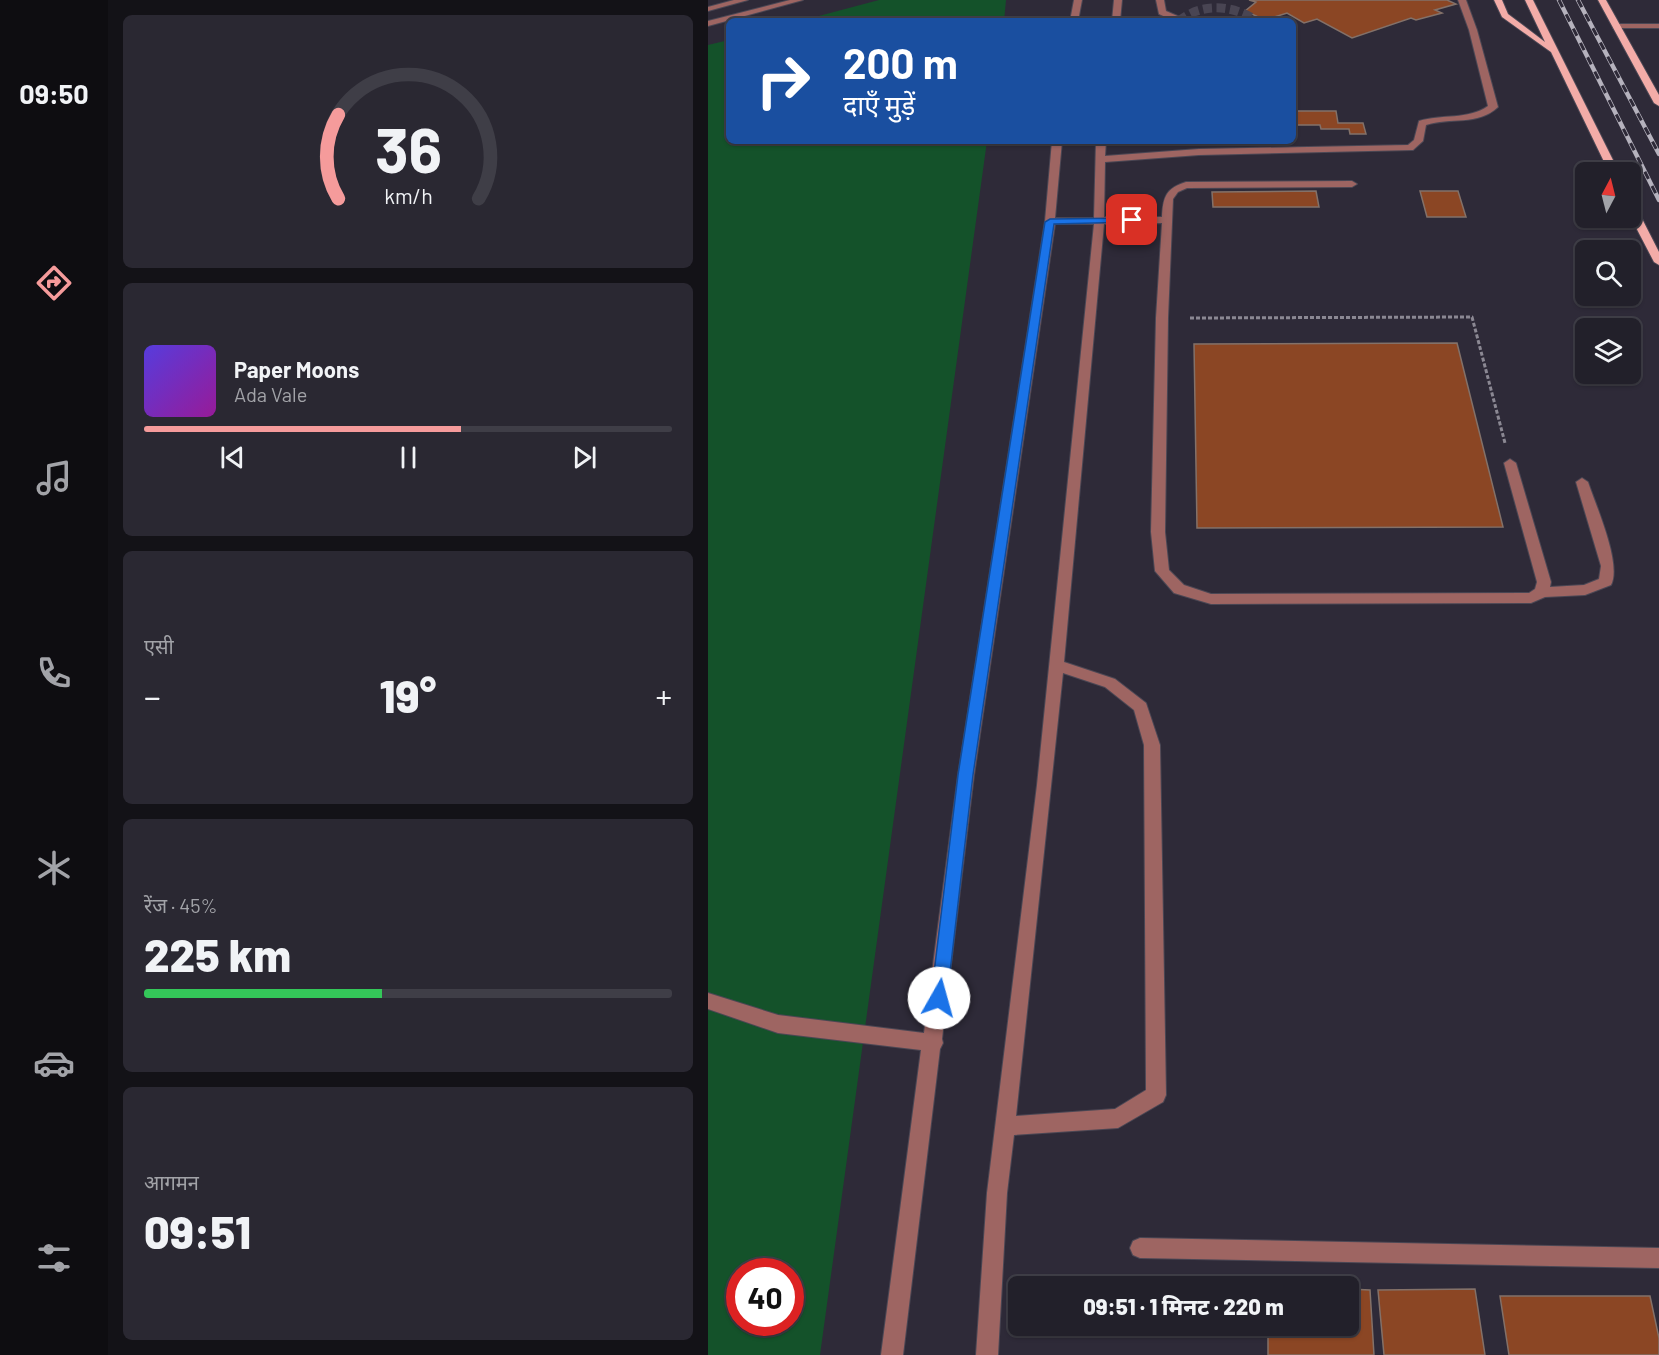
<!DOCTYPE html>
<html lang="hi">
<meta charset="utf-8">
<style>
:root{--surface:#22202a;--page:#2a2832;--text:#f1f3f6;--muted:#a2a3a8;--line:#3f3e47;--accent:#f59b9b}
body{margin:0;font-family:Barlow,"Noto Sans Devanagari",sans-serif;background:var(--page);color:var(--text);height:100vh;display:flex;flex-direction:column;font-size:22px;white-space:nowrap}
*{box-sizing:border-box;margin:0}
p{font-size:20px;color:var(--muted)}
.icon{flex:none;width:33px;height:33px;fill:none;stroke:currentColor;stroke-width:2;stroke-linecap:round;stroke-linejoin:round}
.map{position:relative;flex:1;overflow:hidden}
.side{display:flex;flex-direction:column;gap:15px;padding:15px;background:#131217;width:600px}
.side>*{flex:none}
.hud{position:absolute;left:18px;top:18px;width:570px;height:126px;border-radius:9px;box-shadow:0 2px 4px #0004,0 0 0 2px var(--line);background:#1a4fa0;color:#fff;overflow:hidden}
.needle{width:39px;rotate:7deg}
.controls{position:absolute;left:867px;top:162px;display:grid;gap:12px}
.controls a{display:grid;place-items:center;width:66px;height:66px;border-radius:9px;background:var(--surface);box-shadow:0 2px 4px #0004,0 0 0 2px var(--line);font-size:30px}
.speed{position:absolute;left:18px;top:1258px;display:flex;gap:12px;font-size:30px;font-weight:700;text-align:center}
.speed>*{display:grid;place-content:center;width:78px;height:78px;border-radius:50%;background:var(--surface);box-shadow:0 2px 4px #0004,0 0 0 2px var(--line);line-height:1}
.speed .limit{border:9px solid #d22;background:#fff;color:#111}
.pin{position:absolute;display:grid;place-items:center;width:51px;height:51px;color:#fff;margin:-26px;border-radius:12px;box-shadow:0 3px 9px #0006}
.me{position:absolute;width:66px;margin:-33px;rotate:7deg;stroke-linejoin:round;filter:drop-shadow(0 0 4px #0008)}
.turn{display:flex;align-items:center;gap:21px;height:126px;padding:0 18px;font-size:27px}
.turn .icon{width:78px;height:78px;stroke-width:2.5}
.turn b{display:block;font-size:42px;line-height:51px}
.big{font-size:45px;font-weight:800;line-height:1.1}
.side .tile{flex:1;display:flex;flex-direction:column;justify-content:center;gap:9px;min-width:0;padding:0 21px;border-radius:9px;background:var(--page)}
.side .dial{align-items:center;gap:0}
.dial svg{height:156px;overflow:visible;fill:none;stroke:var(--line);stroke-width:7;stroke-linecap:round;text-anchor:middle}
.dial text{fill:var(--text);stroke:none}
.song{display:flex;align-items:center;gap:18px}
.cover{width:72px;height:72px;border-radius:9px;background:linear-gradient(135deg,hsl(250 70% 55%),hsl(300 70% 35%))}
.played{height:6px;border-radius:3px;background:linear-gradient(90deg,var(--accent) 60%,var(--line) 60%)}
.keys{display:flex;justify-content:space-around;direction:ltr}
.heat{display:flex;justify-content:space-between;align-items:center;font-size:33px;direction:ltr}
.charge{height:9px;border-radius:4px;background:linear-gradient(90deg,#34c759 45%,var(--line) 0)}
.trip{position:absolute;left:300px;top:1276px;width:351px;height:60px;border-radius:9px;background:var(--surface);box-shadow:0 2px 4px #0004,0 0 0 2px var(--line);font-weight:800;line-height:60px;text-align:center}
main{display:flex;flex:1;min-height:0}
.menu{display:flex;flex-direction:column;width:108px;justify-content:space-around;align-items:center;background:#0e0d11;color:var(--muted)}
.menu .icon{width:42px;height:42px}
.menu .on{color:var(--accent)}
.menu b{font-size:27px;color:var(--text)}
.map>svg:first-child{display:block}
.green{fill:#14522a;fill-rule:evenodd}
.building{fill:#8b4624;stroke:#837169;stroke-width:1.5}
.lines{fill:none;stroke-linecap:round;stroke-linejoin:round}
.minor-tunnel{stroke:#494553;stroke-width:9;stroke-dasharray:9 4.5;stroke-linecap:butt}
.minor-casing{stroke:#4b4754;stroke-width:2}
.major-casing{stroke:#4b4754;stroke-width:2}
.path{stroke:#8b8893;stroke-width:3;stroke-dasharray:4 2;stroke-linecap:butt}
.minor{fill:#9e6562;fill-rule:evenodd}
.major{fill:#f3aca8;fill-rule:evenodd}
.rail-casing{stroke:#b5b2bd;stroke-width:4.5}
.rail{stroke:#2e2a38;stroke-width:3;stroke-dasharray:8;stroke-linecap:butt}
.route{fill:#1a73e8;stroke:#114b97;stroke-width:1.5}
</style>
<main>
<nav class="menu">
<b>09:50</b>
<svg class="icon on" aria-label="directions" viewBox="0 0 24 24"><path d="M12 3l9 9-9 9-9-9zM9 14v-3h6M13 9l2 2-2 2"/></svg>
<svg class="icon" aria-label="music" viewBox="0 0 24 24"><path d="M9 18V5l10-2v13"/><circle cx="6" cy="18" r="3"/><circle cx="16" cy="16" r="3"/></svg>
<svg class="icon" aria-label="phone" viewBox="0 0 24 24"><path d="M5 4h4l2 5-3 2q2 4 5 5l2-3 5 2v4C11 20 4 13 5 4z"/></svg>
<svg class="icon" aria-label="climate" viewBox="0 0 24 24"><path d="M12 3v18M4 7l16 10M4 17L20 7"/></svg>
<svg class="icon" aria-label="car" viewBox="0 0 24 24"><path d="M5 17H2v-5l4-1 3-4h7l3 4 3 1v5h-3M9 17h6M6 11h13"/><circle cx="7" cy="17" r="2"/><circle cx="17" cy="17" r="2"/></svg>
<svg class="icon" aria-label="filters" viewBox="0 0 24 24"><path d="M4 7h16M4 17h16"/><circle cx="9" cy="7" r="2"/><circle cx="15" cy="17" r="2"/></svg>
</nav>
<section class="side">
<div class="tile dial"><svg viewBox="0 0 100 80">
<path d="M14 69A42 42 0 1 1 86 69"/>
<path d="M14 69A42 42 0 0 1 14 26" stroke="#f59b9b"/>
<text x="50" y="56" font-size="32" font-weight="700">36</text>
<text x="50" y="72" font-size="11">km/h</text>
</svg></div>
<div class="tile">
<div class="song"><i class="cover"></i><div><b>Paper Moons</b><p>Ada Vale</p></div></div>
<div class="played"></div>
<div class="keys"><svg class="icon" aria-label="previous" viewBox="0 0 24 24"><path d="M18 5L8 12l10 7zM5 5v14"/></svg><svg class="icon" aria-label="pause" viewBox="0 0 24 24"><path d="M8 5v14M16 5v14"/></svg><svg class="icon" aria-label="next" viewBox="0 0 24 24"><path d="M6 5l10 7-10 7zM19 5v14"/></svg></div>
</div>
<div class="tile"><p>एसी</p>
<div class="heat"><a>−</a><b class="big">19°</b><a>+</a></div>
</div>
<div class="tile"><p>रेंज · 45%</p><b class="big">225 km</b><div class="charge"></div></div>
<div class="tile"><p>आगमन</p><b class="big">09:51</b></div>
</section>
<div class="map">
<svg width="951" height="1355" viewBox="0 0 951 1355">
<rect width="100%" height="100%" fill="#2e2a38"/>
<!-- green -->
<path class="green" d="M171,0h127l-2,21h-204z
M21,40v101h258l-167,1214h-112v-1310zM32,1272h50v51h-50z"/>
<!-- building -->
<path class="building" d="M541,0h198l9,4 -21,6 7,3 -26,7 -5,-2 -59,20 -35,-19 -13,4 -17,-10 -22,7 -20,-9 11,-9z
M585,111h43l2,12h25l3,11h-16l-1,-5h-28l-1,-4h-27z
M608,191l3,16h-106l-1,-15z
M712,191h38l8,26h-39z
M424,228l16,1 -1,11h-17z
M749,343l46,184 -306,1 -3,-184z
M640,1289l22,1 4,65h-106v-29h80z
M767,1289l10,66h-101l-6,-65z
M792,1296h150l9,42v17h-150z"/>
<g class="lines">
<!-- minor-tunnel -->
<path class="minor-tunnel" d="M471,21c23,-19 55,-16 78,0"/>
<!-- minor casing -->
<g class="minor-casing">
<path id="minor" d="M26,0h14l-40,11v-4z
M82,0h13l-95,26v-5z
M366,0h8l-4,21h-8z
M406,0h8l-2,21h-8z
M448,0h8l2,11 16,7v3h-8l-15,-7z
M750,0h8l11,30 21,77c-20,19 -48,10 -72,18l-3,16 -10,9 -214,5 -94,7 -1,55h58c1,-20 4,-29 24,-35l166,-1 5,3 -5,3 -165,1 -9,4 -5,7 -5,119 -3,214 4,38 15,15 27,9 318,-1 6,-4 2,-7 -33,-119 6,-4 6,4 35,119 -1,5 34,-2 15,-6 2,-13 -25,-84 6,-4 6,4c8,24 34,82 23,103l-26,10 -40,2 -14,6 -320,1 -37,-11 -19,-22 -4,-39 5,-214 6,-95 -58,1 -40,438 51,17 31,24 14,42 6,350 -3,7 -45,26 -104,7 -7,58 -9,162h-22l11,-162 50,-408 57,-561h-39l-81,551 -32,264 1,4 -3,6 -37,306h-22l40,-305 -143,-17 -70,-24v-16l70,22 146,18 34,-258 87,-554 7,-80h10l-7,77h39l2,-77h10l-1,15 94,-7 209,-4 6,-5 5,-19c22,-7 49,-1 69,-15l-19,-76zM355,673l42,14 29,23 10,35 2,345 -31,19 -99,7z
M908,24h43v4h-46v-4z
M432,1238l519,10v20l-519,-10 -7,-3 -3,-7 3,-7z"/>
</g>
<!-- major casing -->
<g class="major-casing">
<path id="major" d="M786,0h8l6,14 37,28 -20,-42h8l86,172h-10l-58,-120 -49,-35z
M890,0h8l53,95v11l-5,-3z
M922,202l5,3 24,47v13l-5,-3 -24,-46z"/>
</g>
<!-- path -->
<path class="path" d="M482,318l282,-1 33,126"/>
<!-- minor -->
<use href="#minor" class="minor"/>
<!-- major -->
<use href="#major" class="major"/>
<!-- rail casing -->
<g class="rail-casing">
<path id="rail" d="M851,0l100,200
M870,0l81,154"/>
</g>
<!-- rail -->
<use href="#rail" class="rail"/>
</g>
<!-- route -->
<path class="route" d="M424,218l4,2 -1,2 -81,2 -81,551 -26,223 -2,6 -6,2 -6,-2 -2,-6 27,-223 87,-553 5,-3z"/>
</svg>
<div class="controls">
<a><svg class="needle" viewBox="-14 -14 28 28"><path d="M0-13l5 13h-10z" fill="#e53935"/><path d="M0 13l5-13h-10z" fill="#a2a3a8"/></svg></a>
<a><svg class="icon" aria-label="search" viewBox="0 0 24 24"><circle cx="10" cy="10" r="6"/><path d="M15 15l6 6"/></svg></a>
<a><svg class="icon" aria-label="layers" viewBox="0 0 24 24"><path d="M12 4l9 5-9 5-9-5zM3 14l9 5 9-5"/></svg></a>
</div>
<div class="speed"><div class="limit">40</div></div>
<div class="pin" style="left:424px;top:220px;background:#d93025"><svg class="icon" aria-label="arrive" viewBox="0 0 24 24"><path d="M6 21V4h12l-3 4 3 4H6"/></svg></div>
<svg class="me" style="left:231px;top:998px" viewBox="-20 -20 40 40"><circle r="19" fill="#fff"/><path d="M0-13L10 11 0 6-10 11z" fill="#1a73e8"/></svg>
<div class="trip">09:51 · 1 मिनट · 220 m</div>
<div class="hud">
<div class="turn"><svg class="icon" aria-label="right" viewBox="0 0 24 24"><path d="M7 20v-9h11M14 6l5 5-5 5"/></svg><div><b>200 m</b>दाएँ मुड़ें</div></div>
</div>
</div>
</main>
